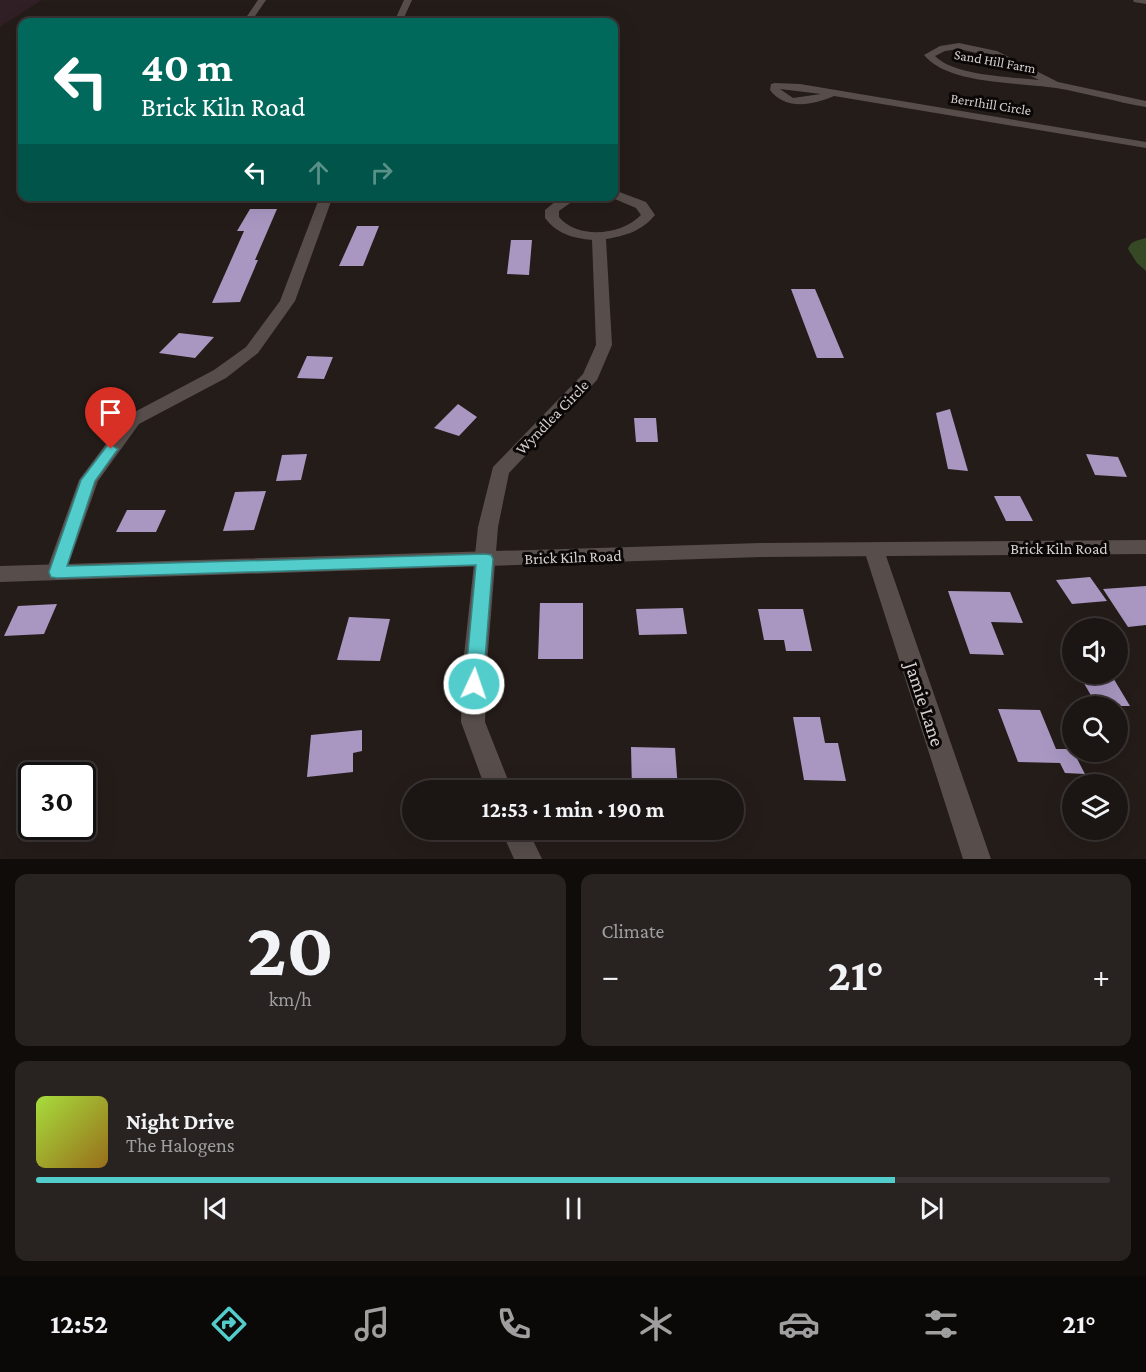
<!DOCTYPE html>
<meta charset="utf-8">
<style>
:root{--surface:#1b1513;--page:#282221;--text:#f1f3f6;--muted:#a09fa0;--line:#393433;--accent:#52cdcc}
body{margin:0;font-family:"Crimson Pro",serif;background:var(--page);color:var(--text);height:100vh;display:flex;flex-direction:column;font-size:22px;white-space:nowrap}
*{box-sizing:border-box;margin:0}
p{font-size:20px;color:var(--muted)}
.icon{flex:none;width:33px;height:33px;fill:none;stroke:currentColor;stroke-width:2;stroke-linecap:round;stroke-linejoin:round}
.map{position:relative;height:859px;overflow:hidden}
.details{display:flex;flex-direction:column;gap:15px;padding:15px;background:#0f0c0a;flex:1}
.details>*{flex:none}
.top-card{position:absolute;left:18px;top:18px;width:600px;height:183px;border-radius:12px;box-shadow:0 6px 24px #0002,0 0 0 2px var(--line);background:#00695c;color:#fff;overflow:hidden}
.controls{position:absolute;left:1062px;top:618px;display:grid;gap:12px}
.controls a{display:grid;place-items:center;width:66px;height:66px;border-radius:50%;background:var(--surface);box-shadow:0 6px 24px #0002,0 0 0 2px var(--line);font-size:30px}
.speed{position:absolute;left:18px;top:762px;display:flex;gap:12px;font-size:30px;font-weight:700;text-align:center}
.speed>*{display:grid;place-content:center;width:78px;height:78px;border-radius:50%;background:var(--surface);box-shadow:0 6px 24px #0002,0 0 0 2px var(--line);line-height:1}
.speed .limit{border:3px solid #111;border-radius:9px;background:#fff;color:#111}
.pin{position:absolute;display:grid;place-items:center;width:51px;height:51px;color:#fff;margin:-62px -26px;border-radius:50% 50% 50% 0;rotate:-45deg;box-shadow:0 0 6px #0007}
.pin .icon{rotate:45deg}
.me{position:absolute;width:66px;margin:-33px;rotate:3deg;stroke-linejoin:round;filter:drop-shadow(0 0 4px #0008)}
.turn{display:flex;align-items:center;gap:21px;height:126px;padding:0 24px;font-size:27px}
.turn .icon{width:78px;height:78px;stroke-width:2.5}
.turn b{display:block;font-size:42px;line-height:51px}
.lanes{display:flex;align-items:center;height:57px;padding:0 24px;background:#0003;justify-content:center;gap:30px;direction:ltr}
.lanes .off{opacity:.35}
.big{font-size:45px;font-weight:700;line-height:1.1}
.details .widget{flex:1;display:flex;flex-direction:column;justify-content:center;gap:9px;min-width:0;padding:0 21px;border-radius:12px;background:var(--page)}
.details .dial{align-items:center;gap:0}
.dial b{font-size:78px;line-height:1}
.song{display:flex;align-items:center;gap:18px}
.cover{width:72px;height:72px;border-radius:9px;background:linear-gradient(135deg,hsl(80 70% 55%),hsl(40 70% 35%))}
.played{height:6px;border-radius:3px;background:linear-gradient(90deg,var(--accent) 80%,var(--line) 80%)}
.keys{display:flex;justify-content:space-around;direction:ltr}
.heat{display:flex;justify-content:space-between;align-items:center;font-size:33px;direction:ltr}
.details .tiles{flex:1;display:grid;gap:15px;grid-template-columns:1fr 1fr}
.widget:last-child{grid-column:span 2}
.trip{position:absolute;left:402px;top:780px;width:342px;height:60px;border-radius:30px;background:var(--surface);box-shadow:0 6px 24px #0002,0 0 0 2px var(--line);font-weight:700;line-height:60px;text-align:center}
.tabs{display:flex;height:96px;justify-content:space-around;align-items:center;background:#0b0808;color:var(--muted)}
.tabs .icon{width:42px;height:42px}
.tabs .current{color:var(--accent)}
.tabs b{font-size:27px;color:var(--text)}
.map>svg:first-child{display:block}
.industrial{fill:#311f26}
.green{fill:#354925}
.building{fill:#a997c2}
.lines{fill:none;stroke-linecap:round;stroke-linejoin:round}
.minor{fill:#574e4b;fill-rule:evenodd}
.secondary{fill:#574e4b;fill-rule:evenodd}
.route{fill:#52cdcc;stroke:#358585;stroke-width:1.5}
.labels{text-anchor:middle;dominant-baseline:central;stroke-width:6;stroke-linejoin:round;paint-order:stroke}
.far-street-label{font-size:14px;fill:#d5d0ce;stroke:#0b0706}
.street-label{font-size:16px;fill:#d5d0ce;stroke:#0b0706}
.near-street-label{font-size:20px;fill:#d5d0ce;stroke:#0b0706}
</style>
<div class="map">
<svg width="1146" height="859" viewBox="0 0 1146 859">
<rect width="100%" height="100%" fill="#241c19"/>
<!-- industrial -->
<path class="industrial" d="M0,0h42l-42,27z"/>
<!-- green -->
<path class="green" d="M1146,238v33l-9,-8 -9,-14c2,-8 11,-9 18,-11z"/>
<!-- building -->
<path class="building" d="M250,209h27l-22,51h3l-18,42 -28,1 32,-72h-7z
M357,226h22l-16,40h-24z
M511,240h21l-3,35 -22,-1z
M791,289h24l29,69h-27z
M179,333l35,4 -19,21 -36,-5z
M307,356l26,1 -9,22 -27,-1z
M458,404l19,13 -18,19 -25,-8z
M950,409l18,62 -20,-2 -12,-56z
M634,418h22l2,24h-22z
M307,454l-6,26 -25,1 6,-26z
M1086,454l32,3 9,20 -32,-2z
M266,491l-12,39 -31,1 12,-39z
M994,496h26l13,25h-27z
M127,510h39l-10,22h-40z
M1090,577l17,24 -35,3 -16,-24z
M1146,586v39l-18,2 -25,-38z
M948,591l62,1 13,31 -32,-1 13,33 -34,-1z
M540,603h43v56h-45z
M57,604l-13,30 -40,2 14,-30z
M683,608l4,26 -48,1 -3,-26z
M758,609h45l9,42h-26l-2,-11h-20z
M349,617l41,2 -10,42 -43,-1z
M1112,676l18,30h-33l-16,-28z
M998,709l42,1 16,39h16l13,25 -20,-1 -5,-10 -42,-1z
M793,717h27l5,26h13l8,38 -42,-1z
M362,730v21l-9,2v19l-46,5 4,-42z
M631,747l44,1 3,42h-46z"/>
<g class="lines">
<!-- minor -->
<path class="minor" d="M258,0h8l-15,22h-8z
M404,0h8l-10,22h-8z
M1133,0h13v4l-12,-2z
M959,43l38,8 61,31 88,19v6c-30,-5 -60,-14 -90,-19 -36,-6 -108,-3 -132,-33l16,-9zM959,49l31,7 49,24c-27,-3 -85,-4 -104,-24l10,-5z
M775,83l25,1 346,58v6l-312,-52c-21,9 -48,15 -64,-6l1,-6zM780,89l41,5 -28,4z
M614,190l32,12 9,13c-13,16 -30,21 -49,24l6,106 -15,35 -88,93 -11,54 -11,137 -2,58 27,68h-26l-25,-68 2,-58 15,-137 15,-60 90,-93 13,-29 -4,-105c-19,-2 -35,-6 -47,-22v-8l17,-14h18l-21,15v6c19,23 63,18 82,-2l-5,-7 -26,-11 4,-1z
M320,196h13l-38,105 -37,52 -32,25 -87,46 -41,57 -34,96 -7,3 -7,-3 -4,-5 33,-92 48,-64 87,-46 32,-23 34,-46z
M874,543l7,2 3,5 107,309h-28l-99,-309 3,-5z
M501,830h27l14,29h-28z"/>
<!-- secondary -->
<path class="secondary" d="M1146,540v14l-385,3 -761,25v-16l761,-23z"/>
</g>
<!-- route -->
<path class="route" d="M111,445l7,4 -23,32 -28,85 418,-12 6,1 2,4 -10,125 -2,5 -7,2 -6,-2 -3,-5 11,-119 -419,13 -6,-1 -2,-5 32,-92 26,-34z"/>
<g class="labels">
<!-- far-street labels -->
<g class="far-street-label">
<text transform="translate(995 61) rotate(10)">Sand Hill Farm</text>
<text transform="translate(991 104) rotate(9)">BerrIhill Circle</text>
</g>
<!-- street labels -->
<g class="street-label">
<text transform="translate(552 417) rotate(-46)">Wyndlea Circle</text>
<text x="1059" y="548">Brick Kiln Road</text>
<text transform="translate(573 557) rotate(-2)">Brick Kiln Road</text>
</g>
<!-- near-street labels -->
<g class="near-street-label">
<text transform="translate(925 704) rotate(72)">Jamie Lane</text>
</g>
</g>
</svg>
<div class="controls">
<a><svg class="icon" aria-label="sound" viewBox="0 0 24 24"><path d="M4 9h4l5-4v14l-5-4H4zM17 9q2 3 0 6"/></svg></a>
<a><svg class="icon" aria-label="search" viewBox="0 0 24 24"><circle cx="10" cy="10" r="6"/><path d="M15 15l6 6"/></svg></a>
<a><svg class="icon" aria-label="layers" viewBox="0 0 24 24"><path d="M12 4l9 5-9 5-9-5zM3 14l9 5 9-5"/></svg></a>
</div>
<div class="speed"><div class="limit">30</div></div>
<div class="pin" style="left:111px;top:449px;background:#d93025"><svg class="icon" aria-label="arrive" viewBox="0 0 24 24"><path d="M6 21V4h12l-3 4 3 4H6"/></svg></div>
<svg class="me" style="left:474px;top:684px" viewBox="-20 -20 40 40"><circle r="17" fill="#52cdcc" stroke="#fff" stroke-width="3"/><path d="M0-11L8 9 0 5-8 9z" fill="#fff"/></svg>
<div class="trip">12:53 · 1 min · 190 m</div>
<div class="top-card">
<div class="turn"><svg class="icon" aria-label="left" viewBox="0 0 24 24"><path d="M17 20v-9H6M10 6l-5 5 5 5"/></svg><div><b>40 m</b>Brick Kiln Road</div></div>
<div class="lanes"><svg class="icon" aria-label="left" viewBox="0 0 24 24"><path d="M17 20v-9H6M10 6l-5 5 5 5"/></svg><svg class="icon off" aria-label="ahead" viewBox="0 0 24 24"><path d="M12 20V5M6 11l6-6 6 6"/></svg><svg class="icon off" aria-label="right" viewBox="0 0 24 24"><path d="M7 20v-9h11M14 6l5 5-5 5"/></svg></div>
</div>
</div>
<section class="details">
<div class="tiles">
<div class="widget dial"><b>20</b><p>km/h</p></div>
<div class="widget"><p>Climate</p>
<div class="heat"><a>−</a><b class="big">21°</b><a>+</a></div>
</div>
<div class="widget">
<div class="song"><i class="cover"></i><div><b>Night Drive</b><p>The Halogens</p></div></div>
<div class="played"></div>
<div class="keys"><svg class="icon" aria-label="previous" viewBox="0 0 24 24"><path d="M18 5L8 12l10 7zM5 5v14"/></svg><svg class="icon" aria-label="pause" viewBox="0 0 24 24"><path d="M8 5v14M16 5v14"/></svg><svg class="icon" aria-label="next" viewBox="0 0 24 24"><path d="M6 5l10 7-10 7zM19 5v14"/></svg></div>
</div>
</div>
</section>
<nav class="tabs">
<b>12:52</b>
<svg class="icon current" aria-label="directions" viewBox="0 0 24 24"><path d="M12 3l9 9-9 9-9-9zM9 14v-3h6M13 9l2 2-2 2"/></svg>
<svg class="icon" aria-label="music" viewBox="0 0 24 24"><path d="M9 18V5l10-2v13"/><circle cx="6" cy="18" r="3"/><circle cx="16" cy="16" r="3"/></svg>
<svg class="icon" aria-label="phone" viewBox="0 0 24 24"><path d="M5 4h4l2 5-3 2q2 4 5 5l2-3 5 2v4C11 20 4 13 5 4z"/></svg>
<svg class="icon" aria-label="climate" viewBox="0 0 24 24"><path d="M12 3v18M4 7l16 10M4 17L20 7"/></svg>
<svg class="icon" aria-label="car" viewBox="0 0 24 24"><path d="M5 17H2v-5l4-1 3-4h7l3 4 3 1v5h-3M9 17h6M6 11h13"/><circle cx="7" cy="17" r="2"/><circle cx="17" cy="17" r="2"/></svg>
<svg class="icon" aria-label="filters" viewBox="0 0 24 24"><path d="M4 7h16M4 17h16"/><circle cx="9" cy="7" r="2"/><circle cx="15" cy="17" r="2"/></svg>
<b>21°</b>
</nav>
